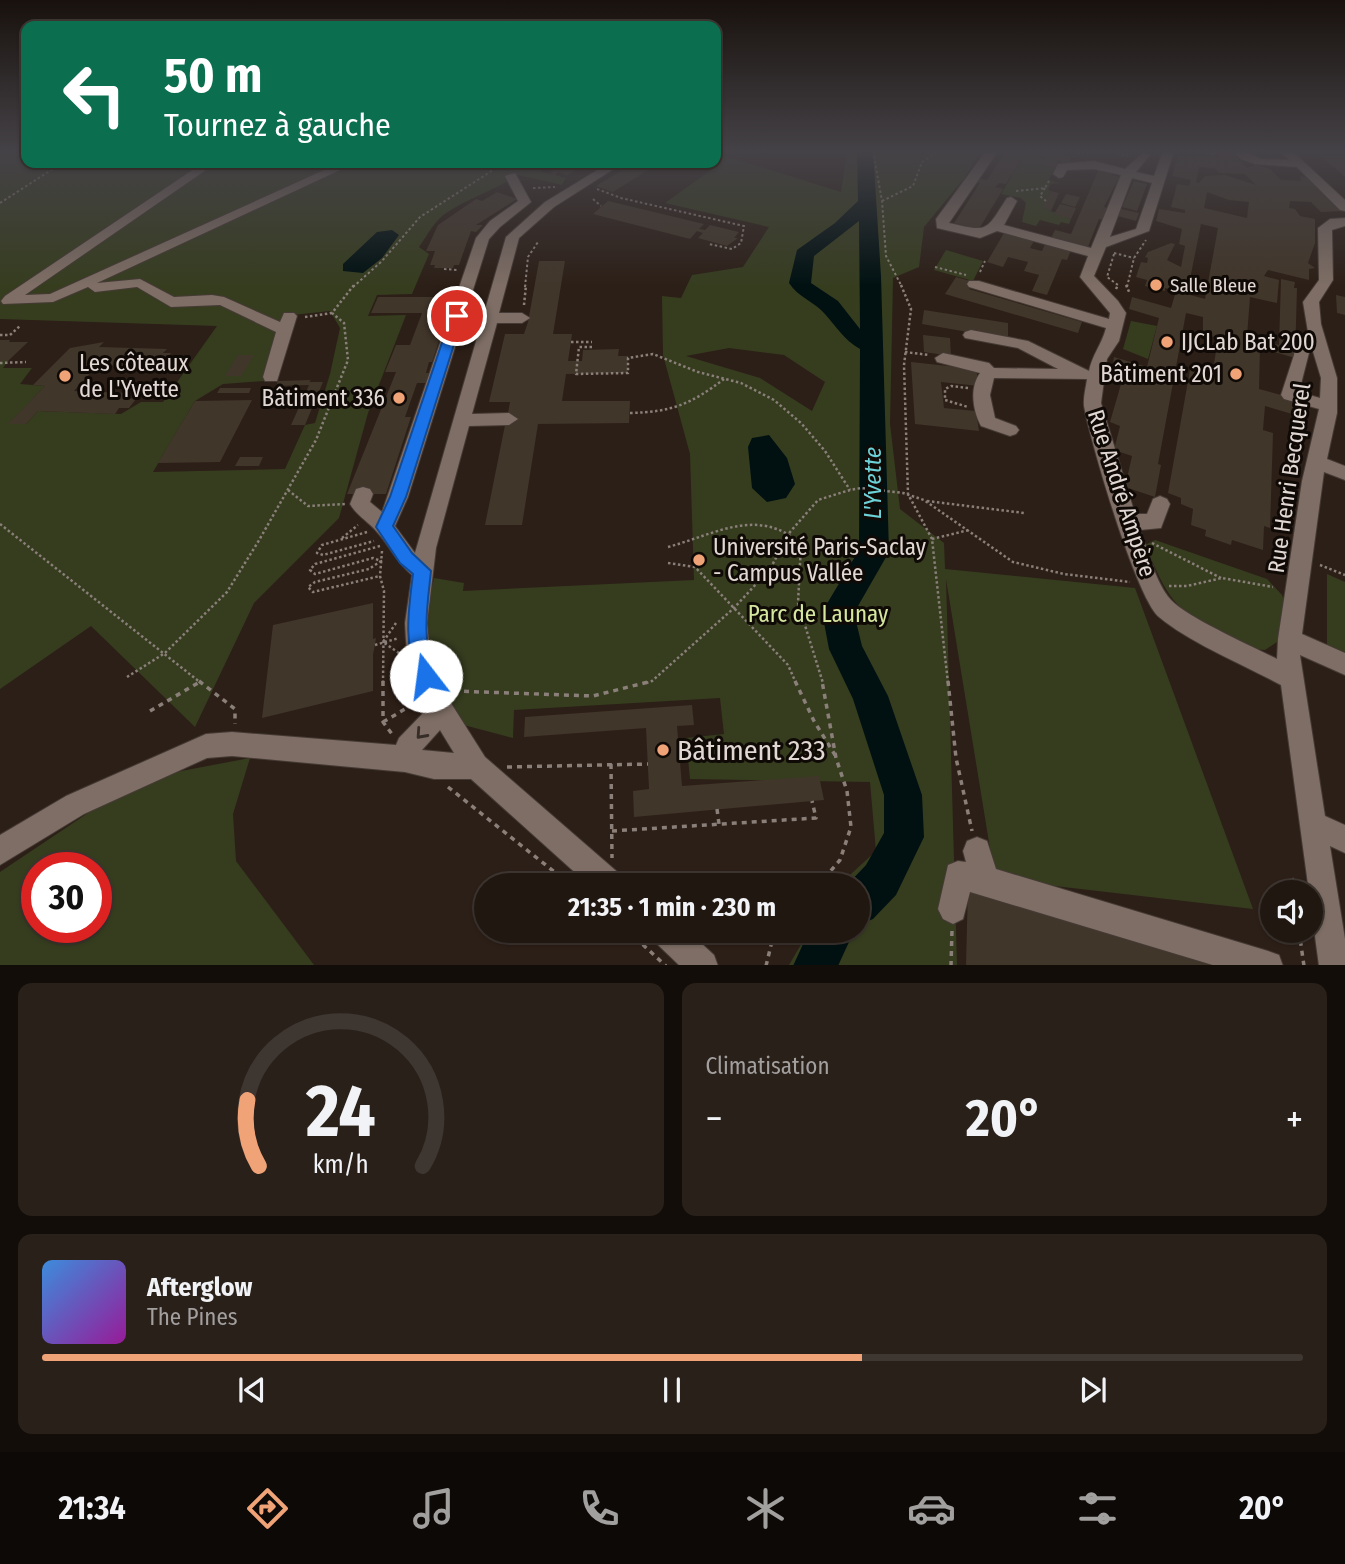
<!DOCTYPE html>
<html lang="fr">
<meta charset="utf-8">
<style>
:root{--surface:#211711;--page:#29201a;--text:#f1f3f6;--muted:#a29f9f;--line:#3e3631;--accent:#efa377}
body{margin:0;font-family:"Fira Sans Condensed",sans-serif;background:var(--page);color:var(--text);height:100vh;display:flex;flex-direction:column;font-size:26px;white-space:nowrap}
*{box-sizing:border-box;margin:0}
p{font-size:23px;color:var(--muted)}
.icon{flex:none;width:38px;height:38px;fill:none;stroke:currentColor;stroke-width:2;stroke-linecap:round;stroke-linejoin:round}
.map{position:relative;height:965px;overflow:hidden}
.details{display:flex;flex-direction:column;gap:18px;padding:18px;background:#120d09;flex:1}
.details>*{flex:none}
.guide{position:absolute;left:21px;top:21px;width:700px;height:147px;border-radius:14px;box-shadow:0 2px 5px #0004,0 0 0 2px var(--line);background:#0b6e4f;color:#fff;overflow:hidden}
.buttons{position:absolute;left:1260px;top:880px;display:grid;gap:14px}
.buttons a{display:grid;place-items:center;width:63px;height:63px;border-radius:50%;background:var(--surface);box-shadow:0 2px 5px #0004,0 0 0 2px var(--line);font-size:35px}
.speed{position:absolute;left:21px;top:852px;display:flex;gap:14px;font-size:35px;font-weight:700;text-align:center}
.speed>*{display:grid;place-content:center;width:91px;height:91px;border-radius:50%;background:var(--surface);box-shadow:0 2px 5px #0004,0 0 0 2px var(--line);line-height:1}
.speed .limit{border:10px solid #d22;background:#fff;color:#111}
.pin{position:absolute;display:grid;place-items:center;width:60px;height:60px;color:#fff;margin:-30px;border:4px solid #fff;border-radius:50%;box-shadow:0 2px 7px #0007}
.me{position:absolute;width:77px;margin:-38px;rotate:345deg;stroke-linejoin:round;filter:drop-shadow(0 0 5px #0008)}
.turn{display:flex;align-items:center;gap:24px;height:147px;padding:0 28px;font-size:32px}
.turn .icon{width:91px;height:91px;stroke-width:2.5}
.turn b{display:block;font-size:49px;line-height:60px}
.big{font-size:52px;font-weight:700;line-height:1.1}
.details .widget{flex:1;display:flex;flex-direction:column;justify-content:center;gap:10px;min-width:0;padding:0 24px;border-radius:14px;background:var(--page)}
.details .dial{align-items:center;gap:0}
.dial svg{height:182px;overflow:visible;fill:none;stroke:var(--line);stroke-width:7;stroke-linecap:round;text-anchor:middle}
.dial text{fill:var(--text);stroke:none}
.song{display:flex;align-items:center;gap:21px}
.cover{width:84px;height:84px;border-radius:10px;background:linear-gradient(135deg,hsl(210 70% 55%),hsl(300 70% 35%))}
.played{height:7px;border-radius:4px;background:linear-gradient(90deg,var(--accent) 65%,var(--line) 65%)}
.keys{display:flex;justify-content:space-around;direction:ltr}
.heat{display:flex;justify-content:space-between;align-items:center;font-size:38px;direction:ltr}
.details .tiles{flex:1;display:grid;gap:18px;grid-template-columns:1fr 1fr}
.widget:last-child{grid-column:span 2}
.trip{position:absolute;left:474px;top:873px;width:396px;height:70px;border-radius:35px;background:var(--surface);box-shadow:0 2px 5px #0004,0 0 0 2px var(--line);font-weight:700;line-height:70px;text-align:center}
.tab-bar{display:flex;height:112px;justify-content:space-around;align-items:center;background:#0d0907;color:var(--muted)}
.tab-bar .icon{width:49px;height:49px}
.tab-bar .on{color:var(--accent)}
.tab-bar b{font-size:32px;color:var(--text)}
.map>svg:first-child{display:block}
.green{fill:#363d1f;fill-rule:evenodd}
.water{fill:#011112}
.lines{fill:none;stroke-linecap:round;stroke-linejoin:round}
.river{fill:#011112;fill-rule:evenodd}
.building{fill:#41362a;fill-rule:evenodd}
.minor-casing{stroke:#453a35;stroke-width:2}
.path-far2{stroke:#8a7f79;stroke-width:2;stroke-dasharray:2.5 2.5;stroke-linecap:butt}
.path-far1{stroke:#8a7f79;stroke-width:2.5;stroke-dasharray:2.5 2.5;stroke-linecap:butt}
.path{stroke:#8a7f79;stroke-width:3.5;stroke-dasharray:5 5;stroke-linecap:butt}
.minor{fill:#7e6e65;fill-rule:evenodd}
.oneway{stroke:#362d28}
.route{fill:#1a73e8;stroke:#114b97;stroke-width:2}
.poi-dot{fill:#efa377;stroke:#100a07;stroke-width:2.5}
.labels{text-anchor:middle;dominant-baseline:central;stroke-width:6;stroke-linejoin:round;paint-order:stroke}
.far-poi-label{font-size:19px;fill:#e2d8d3;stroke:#100a07;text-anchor:start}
.poi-label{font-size:23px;fill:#e2d8d3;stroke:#100a07;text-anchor:start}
.street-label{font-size:23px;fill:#e2d8d3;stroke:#100a07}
.park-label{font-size:23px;fill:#d5e79f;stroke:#100a07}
.water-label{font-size:24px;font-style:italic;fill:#6cd2d8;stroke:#100a07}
.near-poi-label{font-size:28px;fill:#e2d8d3;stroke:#100a07;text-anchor:start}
</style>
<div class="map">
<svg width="1345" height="966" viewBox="0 0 1345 966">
<rect width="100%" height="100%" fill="#2c1f17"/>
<!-- green -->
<path class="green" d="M0,151h26v12h517l-5,3 4,6 24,6 -4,7 -44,-10c-22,15 -63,28 -79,44 -8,8 -14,20 -20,28l10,7 -17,40 -35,1 -9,21 38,-1 -38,98 -29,105 -85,85 -59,124 -104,-101 -91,63v-328h8l-5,7h29l-12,16 25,2 -36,38h17l12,-13 83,3 20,-12h22l54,-76 -217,-7zM330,311l10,17 -10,46 -15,49 -10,2 -20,44 -132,3 42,-71 28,-17 41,-3 12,-49 7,-16z
M847,151h133l-14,25 -42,51 -5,40 -26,11 -3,146 10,85 44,34 1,26 190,19 118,321 -258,-30 -49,-300 11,386h-168l20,-34h49v-45l-19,-1 37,-34 -6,-69 -180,-3 -4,-41 38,-4 -4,-36 -206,12 -1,28 -53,-14 -33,-66 -3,-37 10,-43 30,5 -1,8 231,-11 -4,-126 -27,-99 -1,-59 19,2 11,-23 51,-8 26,-40 -104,-24 50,-36 -9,-4h10v-10l125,39zM729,348l55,7 41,27 -13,29 -52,-33 -74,-22z
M1025,154l20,4 10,10 -6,12 11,3 -9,1 -3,5 3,2 -8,17 28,11 -2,5 -8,-2 -2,3 -19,-5 -4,6 -14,-4 4,-19 -5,-5 -20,-4z
M946,250l37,11 -10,20 -39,-11z
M1131,321l26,5 -9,33 -25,-10z
M1155,540l112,39 15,16 2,6 -7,41 -12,8c-15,-1 -26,-7 -40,-14 -54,-29 -56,-37 -80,-91z
M1327,574l18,8v76l-18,-6z
M250,758l-17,56 3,47 78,104h-314v-93l91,-61 85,-39zM37,868h59v60h-59z"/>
<!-- water -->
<path class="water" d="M392,230l7,5 -17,23 -19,15 -20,-2v-7l34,-32z
M769,435l18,23 8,26 -9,14 -19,4 -15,-14 -4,-41 4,-9z"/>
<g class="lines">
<!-- river -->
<path class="river" d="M857,151h16l8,125 8,276 -35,61 8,33 26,50 34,99 2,42 -28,58 -23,24 -15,6v-39h-12l20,-21 18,-32v-38l-31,-96 -24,-50 -7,-37 37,-62 1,-201c-17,-10 -23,-22 -36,-36 -11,-12 -26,-16 -35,-30l8,-33 38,-27 23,-22zM859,221l1,108 -22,-28 -27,-18 3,-27z
M809,931h45l-16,35h-45z"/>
</g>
<!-- building -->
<path class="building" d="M1006,151h37l29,6 -4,7 -10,-3 -3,7 -14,-3 4,-7 -20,-4 -19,30 -7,-1 -4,4 8,2 -24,40 -25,-6 26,-40h-3l3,-4 7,1z
M1217,151h13l17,17 9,-3 14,4 11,11 20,1 -1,-5 8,1 35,34 -22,1 -10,-10 -21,-1 -1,7 6,1 5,7 15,3v24l-7,20 7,5 -6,1v11l-41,-10 -4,6 15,4 -2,23 -27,-6 -3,39 32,9 2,-66 14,3 -1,6h3l-2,70 -35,-10 -1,41 44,12 -1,16 -37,-11 -2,24 10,3 -3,95 -6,-2 -1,24 -31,-10 -1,5 -26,-9 1,-6 -15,-5 2,-16 -12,-5v-6l-13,-5 22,-123 22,7 6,-39 -15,-4v-17l-17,-4 -28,151 3,1 -6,32 -30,-10 7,-31 -18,-6 6,-24 -10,-4 11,-38 -11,-3 4,-24 33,10 12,-49 -30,-9 3,-12 39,11 5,-17 -11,-3v3l-20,-5 2,-6 -11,-3 5,-15 6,1 1,-5 -3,-1 3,-5 23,-9 4,1 -8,16 14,7 4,-21 -6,-2 3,-15 -26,-8 3,-12 26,4v-3l-14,-3 6,-23 12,2 2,-6 -19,-4 6,-20 44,1zM1199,167l16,1 4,5 26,1 11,11 -31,-10 -20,1 -6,7 -3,-1zM1207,192l22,8 20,2 -2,16 -43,-10zM1201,224l17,4 -13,71 -18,-5z
M1321,156l24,1v20z
M400,163h28l-18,9 -17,-5z
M549,163h40l-22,12 -8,-3 -5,3 -4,-2 3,-2 -11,-4z
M634,163h25l-46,29 -17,-6z
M1099,169l20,8 -15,30 5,2 -4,11 -6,-1 -11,28 -37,-9 4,-8 16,4z
M1134,181l13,3 -10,27 -15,-4z
M1051,191l8,2 -8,18 -9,-3z
M497,192l20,7 -41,26h7l-7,7 -5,-1 -12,34h-5l-1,3h-19l1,-3h-5l5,-14h-9l12,-26 38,-26 6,2z
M1066,194l14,3 -5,10 -14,-4z
M608,201l96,23 -5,5 6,1 5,-5 29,7 -5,6h4l-11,8 -29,-8 5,-5 -6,-2 -7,8 -97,-25z
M1060,204l16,4 -5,11 -17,-5z
M1121,209l18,4 -3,8 -18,-5z
M1004,233l30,8 -4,7 12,3 3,-7 26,6 -4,10 -5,-1 -15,36 -15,-4 7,-16 -15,-4 4,-9 -20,-5 -5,10 -16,-5z
M539,261h26l-12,73h19l-4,27h14l1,-11 36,-1 -1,7h10l-1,17 -61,1 -4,27h68l-1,22 -91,1 -16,101h-37l20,-100h3l2,-12h-2l2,-11h-21l16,-68h19l4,-12z
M956,277l18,5 -5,7 113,33 -4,11 -133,-39z
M1336,295l9,2v18l-8,-2z
M378,297h75l-5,16 -4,3 3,1 -15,45h-3l-3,11h4l-4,10h-9l-12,34h6l-25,77h-39l49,-122h-11l11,-27h14l12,-32h-51z
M924,310l84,13v16l-86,-15z
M923,335l27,3 1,18 -27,-4z
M0,340h10l-1,2h19l-20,19h-8z
M104,342l-5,5 68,2 -4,4h8l-6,9 -9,-1 -5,6 -53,-2 -24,26 57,2 -4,5 9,1 -7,9h-10l-4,6 -77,-3 -12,13h-18l37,-38 -12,-1 37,-37z
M238,355h16l-13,21h-16z
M911,362l65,7 3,17 -38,-4 3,26 32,3 3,20 -64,-7z
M311,380l-2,2h14l-18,43h-14l18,-40 -33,1 2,-5z
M220,388h31l-2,5h-32z
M252,400l-32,62 -62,1 37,-62z
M240,457h23l-4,9h-24z
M373,603v36l3,-1 -3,17v36l-111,27 11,-93z
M692,705l2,20 -17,1 5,60 137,-10 5,24 -190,17 -1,-26 16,-2 -3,-61 -122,9 1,-20z
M968,886l261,80h-263z"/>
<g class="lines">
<!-- minor casing -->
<g class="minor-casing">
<path id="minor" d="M986,151h12l-49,72c40,9 36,9 58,-25l4,-1 6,4 -13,24 87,23 30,-73 -27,-6 -27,1 -4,7 -4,1 -6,-4 5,-10 36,-3 31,8 19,-17 6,3 -14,17 18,4 9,-25h11l-25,80 -43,16 -12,29 24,25 8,12 -7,28 -12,18 -6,44 34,111h12l6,-15 7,-3 7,3 3,5 -9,24 -21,2c9,22 15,52 31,70 17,18 81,46 106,59l1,-20 24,-158 17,-72 -35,-10 -3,-4 13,-40 2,-17 12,-6 -5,-30 16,-22 -1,-52 12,-9 15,-1v8l-13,4 1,50 -14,22 2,22 16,54v35l-10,46 18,7v14l-21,-8 -22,162 43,19v22l-45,-20 25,161 20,9v28l-15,-7 15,93v27h-26l-38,-281c-37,-20 -91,-42 -122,-68 -23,-19 -69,-177 -75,-211 -1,-9 2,-19 3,-27l-93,-1 -4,17 5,23 21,8 3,4 -3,4 -6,2 -29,-10c-8,-15 -12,-38 -1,-53l-43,-11 -2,-4 8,-5 46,10 5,5 64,1 -40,-21 -53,-10 -2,-3 2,-3 6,-2 57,11 61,30c3,-16 13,-27 17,-43l-137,-41 -2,-3 2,-3h10l130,38 1,-6 -30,-36 8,-21 -91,-25 -17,7 -43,-10 -1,-9zM1132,178l20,5 -16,46 -26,8zM1311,345l10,33 -1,20 -21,-6z
M1205,151h12l1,1 -6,3z
M1232,151h13l16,8 28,1 -9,-9h12l53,49v11l-5,-1 -43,-43 -42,-3 -14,-5z
M203,163h13l-191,132 25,-1 290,-131h15l-258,120 43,-4 34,18 38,-2 12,2 56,25 4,-9h10l3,3 -20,65h-12l-2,-4 13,-45 -56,-27 -49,2 -34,-20 -42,5 -7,-5 -35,15 -50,2 -2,-3 4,-5z
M609,163h14l-69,44 -35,31 -20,75h23l8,5 -8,5h-25l-25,91 37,-1 9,6 -9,6 -40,1 -33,122 -9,75 4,37 18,40 36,57 137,119 4,10h-36l-119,-107h-37l-29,-7 -173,-16 -25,2 -123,56 -84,51v-30l66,-39 140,-62 26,-2 164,13 3,-7 29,-30 -21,-48 -2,-37 7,-48c-16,-13 -22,-29 -35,-43 -8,-10 -21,-17 -27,-28l6,-15 7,-2 7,2 3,5 -3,8 12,10 94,-274 14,-17 28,-20 -13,-25 10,-3 16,29 -31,25 -11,12 -81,258 -13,29 20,27 91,-316 39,-35zM440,730l14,23 -32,-3z
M977,837l10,4 9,28 272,82 11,4 4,11h-67l-246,-74 -7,27 -10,5 -10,-5 -5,-10 10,-44 10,-4 8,1 -3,-11 4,-10z
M651,931h37l26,24 4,11h-38l-25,-24z"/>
</g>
<!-- path-far2 -->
<path class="path-far2" d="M873,151l9,50 4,55 16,31
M1121,151l-1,3 8,2
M1077,153l17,-1
M533,188l22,-1
M1045,188l-5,8 6,5
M597,189l24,9 123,28 -3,17 -9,6 -23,-5
M1016,191l29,-3 5,-9
M593,199l8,7
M882,201l31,-15 9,-24 17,-11
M0,203l62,-40
M1114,253l20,5
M1114,254l-7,23 11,8 -1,2
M935,267l31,8
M444,269l14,1
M980,272l5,-11
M353,287l29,-26 38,-44 84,-54
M525,287l3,-30 10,-15
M1127,287l7,-29 12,-18"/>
<!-- path-far1 -->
<path class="path-far1" d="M901,285l10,24 -7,56 4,129 24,45 16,144
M1126,285l4,9
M1116,289l2,-4
M524,305l2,-20
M305,317l27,-4
M0,335h10l11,-10
M571,342h21
M592,347h-13l-3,27 52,-1v-15l25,-4 45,18 43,11 33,17 27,23 24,28 25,39
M905,352l24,3
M0,363l26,-1
M968,388l-17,-2 -6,3v11l23,7
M630,413c42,-1 61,-9 94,-34
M288,490l20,16 37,-2
M927,501l97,12
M0,524l201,159
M367,532l-45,13 -5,8 6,2 51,-14
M342,538l16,-13
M932,539l37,-9
M1152,543l69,35
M380,546l-65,18 -5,6 5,4 58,-16 8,3 -12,8 -54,13 -7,5 5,5 67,-16
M668,547c48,-13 90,-41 133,-3l-3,59 25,80
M382,551l-2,25 4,15 -1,92
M668,563l27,4 93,98 8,18
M1320,565l25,10
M1169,586h18l35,-8 51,9
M396,623l-13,19 16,11
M375,645l24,-7
M127,677l38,-24 62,-61 31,-50 58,-102 32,-80 -4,-37 -12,-10 22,-28
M646,683l6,-2 82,-73 36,-39 20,-37 28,-32 32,-10 11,-2 42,5 21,7 89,62 51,12 66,8"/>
<!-- path -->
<path class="path" d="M199,681l36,28v15
M383,681v41l9,12
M795,681l19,40 21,34
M948,681l8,77 16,73
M454,691l139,5 59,-15
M409,706l-2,-12 5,-2
M150,711l48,-28
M383,722l34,-20
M611,764l1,94
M507,767l141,-3
M448,787l124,99
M717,809l2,15
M612,831l204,-13 -4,-17
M1292,878l2,14
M818,886l22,-26 11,-33 -4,-36 -11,-33 -14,-77
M628,931l38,35
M1299,931l5,35
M766,966l7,-29 5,-6
M951,966l1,-36"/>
<!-- minor -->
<use href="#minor" class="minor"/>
</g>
<!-- one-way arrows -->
<defs><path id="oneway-chevron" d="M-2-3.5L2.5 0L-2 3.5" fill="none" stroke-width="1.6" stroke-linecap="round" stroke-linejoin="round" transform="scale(1.75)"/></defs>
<use class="oneway" href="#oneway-chevron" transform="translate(421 734) rotate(132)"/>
<!-- sky -->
<linearGradient id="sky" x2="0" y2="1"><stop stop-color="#18110d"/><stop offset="0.53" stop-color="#454247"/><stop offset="1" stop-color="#454247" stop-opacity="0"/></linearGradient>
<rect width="1345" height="286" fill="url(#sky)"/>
<!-- route -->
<path class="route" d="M457,312l6,4 -57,181 -13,29 19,27 19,18c-4,37 -10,71 5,105l-3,7 -7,2 -6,-2c-17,-37 -12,-70 -7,-109l-13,-11 -24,-36 14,-30 61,-181z"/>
<!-- markers -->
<g class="poi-dot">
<circle cx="1156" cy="285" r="7"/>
<circle cx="1167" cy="342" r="7"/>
<circle cx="1236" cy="374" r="7"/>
<circle cx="65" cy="376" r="7"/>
<circle cx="399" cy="398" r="7"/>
<circle cx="699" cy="560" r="7"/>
<circle cx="663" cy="750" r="7"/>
</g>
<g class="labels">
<!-- far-poi labels -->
<g class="far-poi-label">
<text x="1170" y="285">Salle Bleue</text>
</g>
<!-- poi labels -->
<g class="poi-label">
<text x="1181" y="342">IJCLab Bat 200</text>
<text x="79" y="363">Les côteaux<tspan x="79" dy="26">de L'Yvette</tspan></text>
<text x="1222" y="374" text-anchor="end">Bâtiment 201</text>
<text x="385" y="398" text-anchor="end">Bâtiment 336</text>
<text x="713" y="547">Université Paris-Saclay<tspan x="713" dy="26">- Campus Vallée</tspan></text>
</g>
<!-- street labels -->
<g class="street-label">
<text transform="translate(1289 478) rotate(-82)">Rue Henri Becquerel</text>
<text transform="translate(1122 493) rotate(72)">Rue André Ampère</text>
</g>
<!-- park labels -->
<g class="park-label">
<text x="818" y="614">Parc de Launay</text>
</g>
<!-- water labels -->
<g class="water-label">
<text transform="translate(873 483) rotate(-90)">L'Yvette</text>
</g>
<!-- near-poi labels -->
<g class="near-poi-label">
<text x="677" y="750">Bâtiment 233</text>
</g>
</g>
</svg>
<div class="buttons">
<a><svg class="icon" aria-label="sound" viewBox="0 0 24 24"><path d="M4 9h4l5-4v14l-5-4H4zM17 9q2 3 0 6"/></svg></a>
</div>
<div class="speed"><div class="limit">30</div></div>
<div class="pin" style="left:457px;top:316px;background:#d93025"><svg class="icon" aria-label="arrive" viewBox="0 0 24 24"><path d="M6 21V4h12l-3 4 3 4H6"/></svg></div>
<svg class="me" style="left:426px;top:676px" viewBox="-20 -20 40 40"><circle r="19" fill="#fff"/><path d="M0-13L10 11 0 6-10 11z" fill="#1a73e8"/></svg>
<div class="trip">21:35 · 1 min · 230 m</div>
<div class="guide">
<div class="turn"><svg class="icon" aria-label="left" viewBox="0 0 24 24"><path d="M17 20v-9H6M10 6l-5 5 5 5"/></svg><div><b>50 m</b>Tournez à gauche</div></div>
</div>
</div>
<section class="details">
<div class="tiles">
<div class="widget dial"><svg viewBox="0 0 100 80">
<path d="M14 69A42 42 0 1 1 86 69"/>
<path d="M14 69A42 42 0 0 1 9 40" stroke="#efa377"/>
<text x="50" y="56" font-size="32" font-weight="700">24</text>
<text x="50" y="72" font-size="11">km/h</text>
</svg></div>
<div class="widget"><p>Climatisation</p>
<div class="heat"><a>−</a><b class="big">20°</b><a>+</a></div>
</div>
<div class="widget">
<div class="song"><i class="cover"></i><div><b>Afterglow</b><p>The Pines</p></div></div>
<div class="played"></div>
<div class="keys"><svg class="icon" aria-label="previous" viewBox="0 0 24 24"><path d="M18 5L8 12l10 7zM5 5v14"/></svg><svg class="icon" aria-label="pause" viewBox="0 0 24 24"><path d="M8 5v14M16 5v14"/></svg><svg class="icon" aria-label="next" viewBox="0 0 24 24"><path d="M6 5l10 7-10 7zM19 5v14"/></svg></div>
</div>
</div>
</section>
<nav class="tab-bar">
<b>21:34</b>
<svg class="icon on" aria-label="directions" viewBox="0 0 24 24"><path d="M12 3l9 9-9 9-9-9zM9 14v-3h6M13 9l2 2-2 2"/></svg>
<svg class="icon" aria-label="music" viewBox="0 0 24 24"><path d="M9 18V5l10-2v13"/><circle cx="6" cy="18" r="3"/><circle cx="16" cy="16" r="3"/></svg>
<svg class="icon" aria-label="phone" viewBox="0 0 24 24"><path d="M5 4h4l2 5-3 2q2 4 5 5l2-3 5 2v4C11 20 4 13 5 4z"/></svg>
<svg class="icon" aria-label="climate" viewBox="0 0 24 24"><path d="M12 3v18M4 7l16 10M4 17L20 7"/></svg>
<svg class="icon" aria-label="car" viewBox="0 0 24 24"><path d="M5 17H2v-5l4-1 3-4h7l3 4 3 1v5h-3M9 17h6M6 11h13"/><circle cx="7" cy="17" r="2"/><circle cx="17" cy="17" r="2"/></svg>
<svg class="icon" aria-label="filters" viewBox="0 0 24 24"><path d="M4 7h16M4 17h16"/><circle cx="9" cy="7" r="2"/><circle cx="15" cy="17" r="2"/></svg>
<b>20°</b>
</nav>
